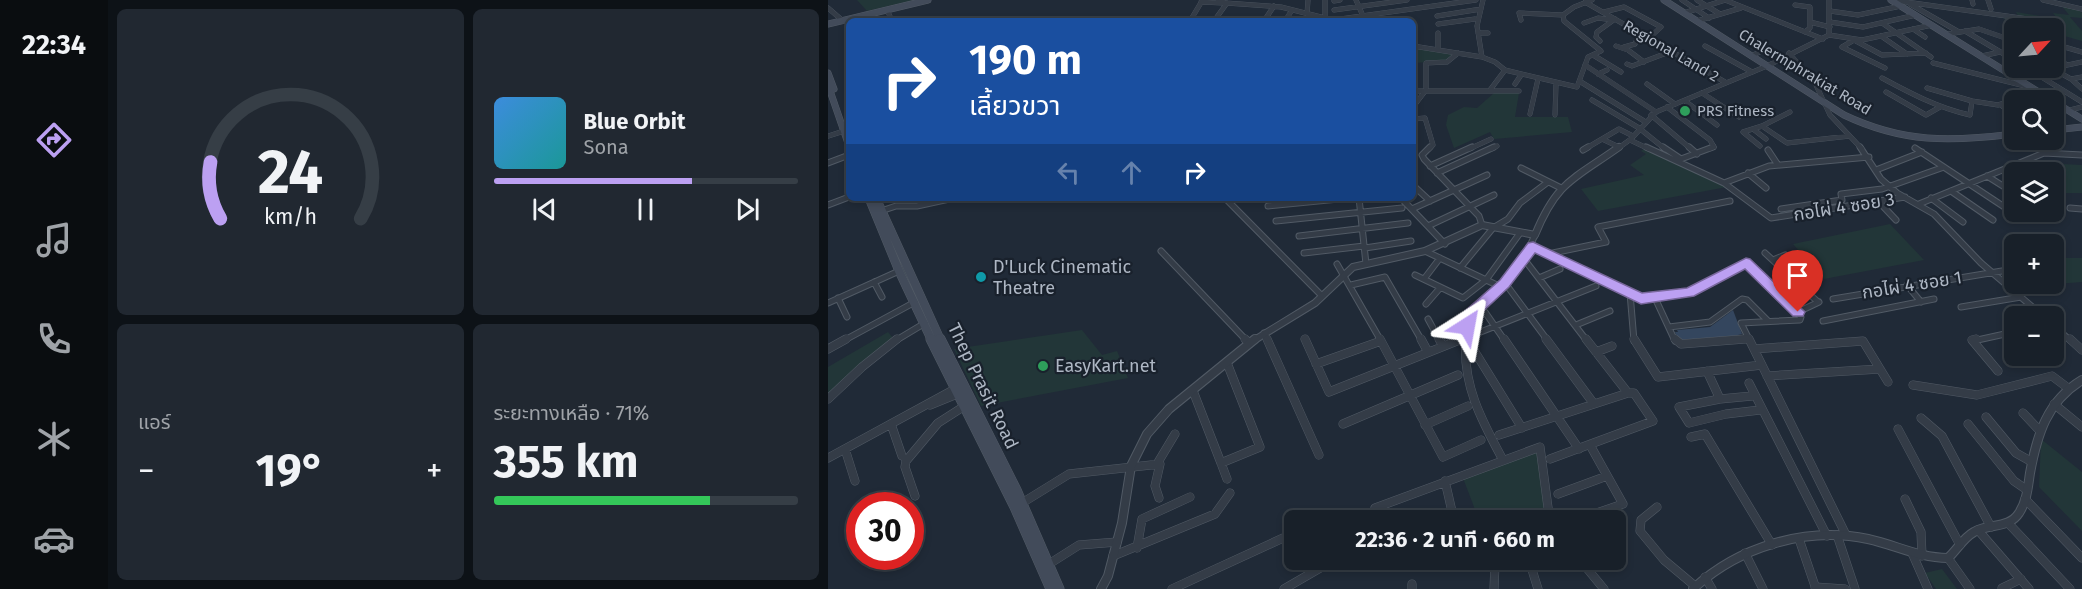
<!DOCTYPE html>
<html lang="th">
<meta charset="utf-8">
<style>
:root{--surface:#182029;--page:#212831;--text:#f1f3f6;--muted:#9fa3a8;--line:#363e46;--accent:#bca0f2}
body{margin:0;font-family:"Fira Sans","Noto Sans Thai",sans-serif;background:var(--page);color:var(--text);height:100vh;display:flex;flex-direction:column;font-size:22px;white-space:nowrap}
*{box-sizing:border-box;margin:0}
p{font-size:20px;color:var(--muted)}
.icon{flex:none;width:33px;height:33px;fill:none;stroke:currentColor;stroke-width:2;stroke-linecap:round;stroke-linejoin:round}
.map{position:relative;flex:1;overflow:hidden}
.sheet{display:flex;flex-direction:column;gap:9px;padding:9px;background:#0d1217;width:720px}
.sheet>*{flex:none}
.top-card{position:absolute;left:18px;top:18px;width:570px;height:183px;border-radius:9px;box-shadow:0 3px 9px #0003,0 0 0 2px var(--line);background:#1a4fa0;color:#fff;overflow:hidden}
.needle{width:39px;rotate:64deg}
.tools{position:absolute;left:1176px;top:18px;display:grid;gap:12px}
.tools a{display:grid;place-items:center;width:60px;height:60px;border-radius:9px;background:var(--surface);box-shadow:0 3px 9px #0003,0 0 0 2px var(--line);font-size:30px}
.speed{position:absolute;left:18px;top:492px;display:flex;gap:12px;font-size:30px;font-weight:700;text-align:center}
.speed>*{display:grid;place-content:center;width:78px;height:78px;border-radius:50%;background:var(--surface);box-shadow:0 3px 9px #0003,0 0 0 2px var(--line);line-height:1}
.speed .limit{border:9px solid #d22;background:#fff;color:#111}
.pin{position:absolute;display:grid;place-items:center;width:51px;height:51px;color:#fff;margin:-62px -26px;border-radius:50% 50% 50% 0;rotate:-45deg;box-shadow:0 0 6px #0007}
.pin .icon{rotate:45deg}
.me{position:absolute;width:66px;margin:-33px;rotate:34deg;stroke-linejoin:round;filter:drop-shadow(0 0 4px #0008)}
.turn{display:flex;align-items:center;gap:21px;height:126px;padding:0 24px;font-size:27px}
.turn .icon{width:78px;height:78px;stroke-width:2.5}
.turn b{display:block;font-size:42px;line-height:51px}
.lanes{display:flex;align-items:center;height:57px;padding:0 24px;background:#0003;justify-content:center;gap:30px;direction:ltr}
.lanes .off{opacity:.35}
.big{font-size:45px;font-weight:700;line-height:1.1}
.sheet .tile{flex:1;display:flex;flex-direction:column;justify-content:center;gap:9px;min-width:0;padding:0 21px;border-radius:9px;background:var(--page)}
.sheet .dial{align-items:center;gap:0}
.dial svg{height:156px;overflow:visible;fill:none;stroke:var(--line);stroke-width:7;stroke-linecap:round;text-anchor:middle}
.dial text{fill:var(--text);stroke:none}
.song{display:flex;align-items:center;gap:18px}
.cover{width:72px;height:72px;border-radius:9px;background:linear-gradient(135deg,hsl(210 70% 55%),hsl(180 70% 35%))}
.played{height:6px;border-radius:3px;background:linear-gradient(90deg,var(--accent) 65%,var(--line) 65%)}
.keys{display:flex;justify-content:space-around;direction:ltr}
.heat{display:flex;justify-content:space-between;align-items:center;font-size:33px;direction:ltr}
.charge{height:9px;border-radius:4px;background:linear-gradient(90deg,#34c759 71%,var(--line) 0)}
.sheet .tiles{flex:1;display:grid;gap:9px;grid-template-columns:repeat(2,1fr)}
.trip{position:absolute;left:456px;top:510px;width:342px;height:60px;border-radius:9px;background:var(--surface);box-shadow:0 3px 9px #0003,0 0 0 2px var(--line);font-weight:700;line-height:60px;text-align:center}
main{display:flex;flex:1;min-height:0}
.tabs{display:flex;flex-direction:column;width:108px;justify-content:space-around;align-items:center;background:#0a0d10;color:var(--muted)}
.tabs .icon{width:42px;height:42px}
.tabs .on{color:var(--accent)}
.tabs b{font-size:27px;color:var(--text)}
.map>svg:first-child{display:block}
.green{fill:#223638}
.water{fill:#34465e}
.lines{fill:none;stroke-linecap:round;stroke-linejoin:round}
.minor-far2-casing{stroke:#515a65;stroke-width:5}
.minor-far1-casing{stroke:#515a65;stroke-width:7}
.minor-casing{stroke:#515a65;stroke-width:9}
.tertiary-far2-casing{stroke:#515a65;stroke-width:5}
.tertiary-far1-casing{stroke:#515a65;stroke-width:8}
.tertiary-casing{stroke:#515a65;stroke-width:10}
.secondary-far2-casing{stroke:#515a65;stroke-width:7}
.secondary-far1-casing{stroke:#515a65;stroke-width:9}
.secondary-casing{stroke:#515a65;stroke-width:11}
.minor-far2{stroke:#343c47;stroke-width:4.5}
.minor-far1{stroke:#343c47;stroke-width:5}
.minor{stroke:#343c47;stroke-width:8}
.tertiary-far2{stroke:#343c47;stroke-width:4.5}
.tertiary-far1{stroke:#343c47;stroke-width:6}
.tertiary{stroke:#343c47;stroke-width:8}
.secondary-far2{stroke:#424b5a;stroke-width:6}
.secondary-far1{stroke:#424b5a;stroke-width:8}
.secondary{stroke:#424b5a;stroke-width:10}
.route{fill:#bca0f2;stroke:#7a689d;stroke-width:1.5}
.leisure-dot{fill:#2e9e5b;stroke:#19212c;stroke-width:2}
.culture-dot{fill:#0f9aa8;stroke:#19212c;stroke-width:2}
.labels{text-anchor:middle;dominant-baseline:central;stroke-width:4.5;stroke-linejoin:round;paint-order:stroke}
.far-street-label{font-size:15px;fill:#aeb7c4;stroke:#19212c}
.far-poi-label{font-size:15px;fill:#aeb7c4;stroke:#19212c;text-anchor:start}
.street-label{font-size:18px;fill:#aeb7c4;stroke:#19212c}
.poi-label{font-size:18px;fill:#aeb7c4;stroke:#19212c;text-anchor:start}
</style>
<main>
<nav class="tabs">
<b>22:34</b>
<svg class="icon on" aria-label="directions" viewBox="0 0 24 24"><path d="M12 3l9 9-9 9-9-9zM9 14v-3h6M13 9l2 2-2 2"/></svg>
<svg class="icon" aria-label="music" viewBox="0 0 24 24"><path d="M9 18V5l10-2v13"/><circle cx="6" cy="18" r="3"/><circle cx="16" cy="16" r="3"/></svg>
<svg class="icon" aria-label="phone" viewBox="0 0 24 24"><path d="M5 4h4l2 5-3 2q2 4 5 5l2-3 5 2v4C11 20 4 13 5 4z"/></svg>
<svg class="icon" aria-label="climate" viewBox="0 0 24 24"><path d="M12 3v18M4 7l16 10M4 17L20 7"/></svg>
<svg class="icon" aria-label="car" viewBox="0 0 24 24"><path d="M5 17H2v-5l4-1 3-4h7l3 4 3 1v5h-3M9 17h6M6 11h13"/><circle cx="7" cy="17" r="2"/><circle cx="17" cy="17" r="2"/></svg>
</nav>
<section class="sheet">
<div class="tiles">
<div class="tile dial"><svg viewBox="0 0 100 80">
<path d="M14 69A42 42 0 1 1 86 69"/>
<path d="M14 69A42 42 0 0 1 9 40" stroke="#bca0f2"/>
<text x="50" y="56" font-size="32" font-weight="700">24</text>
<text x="50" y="72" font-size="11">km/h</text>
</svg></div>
<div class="tile">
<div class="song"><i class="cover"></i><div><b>Blue Orbit</b><p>Sona</p></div></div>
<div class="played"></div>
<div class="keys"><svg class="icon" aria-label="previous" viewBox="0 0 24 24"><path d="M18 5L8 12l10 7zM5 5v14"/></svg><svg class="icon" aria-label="pause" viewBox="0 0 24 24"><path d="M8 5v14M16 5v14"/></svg><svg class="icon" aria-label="next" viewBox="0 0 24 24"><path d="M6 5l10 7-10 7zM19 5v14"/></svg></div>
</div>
<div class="tile"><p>แอร์</p>
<div class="heat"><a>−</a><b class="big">19°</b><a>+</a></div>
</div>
<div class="tile"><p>ระยะทางเหลือ · 71%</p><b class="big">355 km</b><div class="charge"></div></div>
</div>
</section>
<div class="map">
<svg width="1254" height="589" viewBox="0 0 1254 589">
<rect width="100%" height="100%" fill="#202a37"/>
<!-- green -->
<path class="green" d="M29,0h57l-47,11z
M1234,6l16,3 4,4v5l-12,-1 12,14v10l-28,-8v-5h-11l-49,-12 25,2 -3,-6 30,5 2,8 16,2 -11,-14 16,2z
M585,47l42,6 -10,8 -32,2z
M666,93h25l-4,24h53l4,15 -78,7 -4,-7 -36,16 -8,-23 2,-10 16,-8 13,1z
M817,148l82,39 -129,24 -17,-22 63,-14 -14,-10 16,-11 -5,-3z
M1214,163l40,2v28h-25l-3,-4v-17h-14l-4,-5z
M1062,224l34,36 -100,19 -31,-35z
M1226,258h28v24l-26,2 -2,-3z
M254,330l20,25 15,-4 11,27 -147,28 -27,-57z
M60,332l5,6 -65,57v-28z
M1213,439l41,33v59l-43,-44z
M709,452l12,68h-70l-16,-42z
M1114,569l15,20h-21l-11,-16z"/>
<!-- water -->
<path class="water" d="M905,310l9,24 -4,1 1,2 -56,4 -2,-2h-3l-3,-7h3l-1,-2 33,-3z"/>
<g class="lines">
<!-- minor-far2 casing -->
<g class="minor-far2-casing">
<path id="minor-far2" d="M390,0l8,3 55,4 52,13 143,-20
M497,0v19
M528,0l7,16
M854,0l27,18
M869,0l23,14
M897,0l98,39
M1064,0l136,19
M1144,0l1,4
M1160,0l3,9
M1215,0l39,9
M506,1l6,-1
M373,2l22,1
M757,2l140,80
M1082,4l49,28
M967,5l15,2v21l-5,4
M0,8l15,13
M506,10l73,-10
M1002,11l28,4 43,-9
M60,12l4,9
M776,12l20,-5 37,20 -12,11
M856,13l41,-13
M479,14l1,-14
M609,16l44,-7
M693,20l-2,-7 44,2
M362,21l12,-20
M386,21l13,-18
M436,21l10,-15
M457,21l7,-11
M869,21l44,-13
M982,22l20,5
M1002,22l33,5 53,-12
M756,23l14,-5 15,2
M1054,23l49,34
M610,24l37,-5
M1085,29l12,8
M1137,31l49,29
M610,33v16
M650,33h10
M1001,35l33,5 70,-15
M1053,36l26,18
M772,41l-4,-4 1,-5 18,-13
M1183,41l3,5
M585,46l69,11 13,5 10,8 72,17 11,-30 13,-6 -37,-30 -1,-6 11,-8 18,-7
M788,46l12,4 16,12
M877,46l47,26
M796,47l11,-3 2,-5 8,-3
M1014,47l12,-7 28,15 44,-2
M1014,47l43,21
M961,53l27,32 14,30 32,34
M765,55l28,17
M923,56l13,-6
M1154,56l18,-4
M654,57l-5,-31 6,-26
M1226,57l13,8
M1105,63l96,24
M799,64l5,2 40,-15
M757,65l71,47
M1199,68l55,34
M1223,68l20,11
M770,74l9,-4
M1187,76l67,-14
M1254,77l-11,2 11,10
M1054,78c28,15 56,30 88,37l2,-14
M753,82l63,39
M687,84l6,-9
M819,84l28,20
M1099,88l45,13 26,4 42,-13
M662,90l15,-20
M585,91h106
M1058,92l40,23 14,-8
M874,93l37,24
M764,100l47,28 26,21
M857,101l32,24
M1173,105l13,11
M585,107l13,-17v-27l21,-1 11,-9
M839,107l43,33 4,7 -5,2
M1242,110l12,-3
M962,112l-28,14 25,17 63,-7
M702,114l8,-35
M727,115l1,-31
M823,115l40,34
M585,119l12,-1 8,27 -4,4
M925,129l13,10
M0,136l16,-5
M774,139l17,8
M802,140l19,9
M932,146l-17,-14 19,-6
M641,149l22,-10
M663,149l6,-3
M757,149l34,-20 14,7"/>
</g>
<!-- minor-far1 casing -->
<g class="minor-far1-casing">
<path id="minor-far1" d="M602,147l-8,8 2,4 55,57 3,9
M818,147l78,36 47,35 134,-21
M835,147l18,12 32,-12
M861,147l8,7
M1032,147l21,32 16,14 37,21 47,49 62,53
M1087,148l106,70
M755,150l5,-3
M940,150l10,15
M0,163l21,-8
M602,166l42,-19
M693,168l40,20
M1177,169l9,6
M1048,170l46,-18
M609,173l57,-26
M920,173l18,15
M1159,176l27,17
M896,183l45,-17 100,-9
M588,188l14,13
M1123,191l42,29
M397,198l97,98
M531,198l7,66
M573,198l44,46
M1103,198l32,24
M1051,202l17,18
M1091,204l125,-51 38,2
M0,205l21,-8
M440,206l81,-8
M1242,208l12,1
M584,209l75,-34
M953,209l61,-9 -1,-6 41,-5 62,-22
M53,211l15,-5h21l37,-8
M448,221l126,-13
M600,226l66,-31
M471,236l109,-13
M705,247l108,51 48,-5 57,-30 55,54 -1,3 -59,3 9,18
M537,248l46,-7
M333,251l86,90
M597,251l76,36
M476,253l60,-7
M937,253l53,49
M720,254l58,-12 -8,-15 132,-26
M696,259l63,82
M945,260l12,-5
M509,264l44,77
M632,268l33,-40 15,-9 12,-16 28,-21
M587,275l48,23 23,-18 34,-47
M711,278l21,-9
M596,279l16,-21
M965,279l14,-8
M46,282l8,15
M523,285l34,-8 37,64
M1079,285l14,17
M680,287l40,54
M1183,290l31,-5
M802,293l4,48
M10,298l9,19
M827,298l20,43
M1005,299l181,-30
M0,303l71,-32
M598,304l14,-16
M1133,307l60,-10
M657,312l20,29
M970,312l21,-10
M600,319l12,22
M995,321l111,-22
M748,325l34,-14
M1226,326l17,15
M841,327l41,-5 32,-23 5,1 21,21
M436,333l4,8
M638,338l2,3
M15,341l72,-39
M67,341l30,-18
M630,341l138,-55
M638,341l3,-17 5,-12 47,-47 14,-30
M897,341l24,-2
M1145,341l41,-9"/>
</g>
<!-- minor casing -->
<g class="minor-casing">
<path id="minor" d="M417,339l4,4
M439,339l52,116
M477,339l24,53 133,-53
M552,339l63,118 38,-17
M593,339l7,13
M611,339l4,7
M638,339c-4,46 16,82 37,121
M639,339l55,89
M676,339l75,110
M718,339l48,65
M758,339l42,54
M806,339l24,38 104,-12
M847,339l6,5 64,-5
M921,339l97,196
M1148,339l-4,1 26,31
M1242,339l12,11
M0,349l18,-10
M926,349l109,-8 25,41
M768,352l16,-6
M488,364l65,-23
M879,371l13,28
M939,376l113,-7
M921,383l78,153
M1085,385l64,10 75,-19 16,12
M365,391l28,72 39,-16 -33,-84
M924,396l-32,3 -41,8 10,16 37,-9 34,-4
M0,399l34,-32 35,-28
M1226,404l28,23
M102,405l27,-11
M1195,413l16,17
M1158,417l30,36 16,9
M1093,418l21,18 49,91
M63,424l11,32
M515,424l115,-49
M1140,424l46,57 13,9
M597,425l43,-19
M1070,429l62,116
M671,435l129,-42h6l19,28 -103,38
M863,437l14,-3 67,111
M17,449l10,32
M0,458l127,-69
M393,463l6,16
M329,464l18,-30
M617,481l9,39
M730,494l49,-18
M87,496l-10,-29 1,-6 32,-38 25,-16
M1077,499l16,33 1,24
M1197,499l57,59
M194,503l47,-29 91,-10 -5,22 4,12
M829,507l-16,13 -1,11 24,29 31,26
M549,520l-2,-12 165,-61 9,68 3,5
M748,520l47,-16 -33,-59
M1181,524l61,65
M1150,530l51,59
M1009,535l18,54
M971,539l17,50
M309,548l5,-29 48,-22
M917,553l18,36
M1084,553l16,36
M285,556l102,-42 15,-21
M1120,558l22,31
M701,560l9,29
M752,560l24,29
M221,564l30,-19 38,-3
M877,577l7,12
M584,584v5
M987,587l30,2
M1174,588l19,-9
M344,589l122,-56
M456,589l50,-29
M666,589l1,-25 17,-4"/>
</g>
<!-- tertiary-far2 casing -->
<g class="tertiary-far2-casing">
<path id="tertiary-far2" d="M1120,34l31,-5 35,12
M1226,44l28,8
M789,149l14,-10 25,-27 111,-46 62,-31v-35"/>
</g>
<!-- tertiary-far1 casing -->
<g class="tertiary-far1-casing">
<path id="tertiary-far1" d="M425,341l62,-38 38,-36 72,-16 57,-26 53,10c22,-54 39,-56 84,-88"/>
</g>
<!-- tertiary casing -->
<g class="tertiary-casing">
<path id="tertiary" d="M273,589l7,-13 14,-53 9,-57 16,-32 22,-25 86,-70
M865,589c45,-42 113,-63 175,-50 28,6 51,19 80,19 9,-8 15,-20 26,-26 15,-9 35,-3 45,-19 8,-12 9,-27 11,-40 7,-38 17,-72 52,-93"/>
</g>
<!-- secondary-far2 casing -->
<g class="secondary-far2-casing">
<path id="secondary-far2" d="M836,0l180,115c59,28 106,27 170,19
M1063,0l191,119
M0,24l100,-24
M0,73l6,16
M0,85l21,61
M1226,130l28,-3"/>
</g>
<!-- secondary-far1 casing -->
<g class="secondary-far1-casing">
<path id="secondary-far1" d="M41,198l30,73 33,70
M48,198l65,143"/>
</g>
<!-- secondary casing -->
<g class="secondary-casing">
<path id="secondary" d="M103,339l84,168 36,82
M112,339l76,151 43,99"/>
</g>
<!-- minor-far2 -->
<use href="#minor-far2" class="minor-far2"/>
<!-- minor-far1 -->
<use href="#minor-far1" class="minor-far1"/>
<!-- minor -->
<use href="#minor" class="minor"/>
<!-- tertiary-far2 -->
<use href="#tertiary-far2" class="tertiary-far2"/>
<!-- tertiary-far1 -->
<use href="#tertiary-far1" class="tertiary-far1"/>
<!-- tertiary -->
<use href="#tertiary" class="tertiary"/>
<!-- secondary-far2 -->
<use href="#secondary-far2" class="secondary-far2"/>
<!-- secondary-far1 -->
<use href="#secondary-far1" class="secondary-far1"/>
<!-- secondary -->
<use href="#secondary" class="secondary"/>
</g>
<!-- route -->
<path class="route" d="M705,242l109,51 45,-5 59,-30 4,1 55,53 -2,4h-10l-48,-47 -51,27 -53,8 -106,-51 -26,34 -33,31 -4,12h-10l-2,-4 5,-15 35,-31 28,-37z"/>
<!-- markers -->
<g class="leisure-dot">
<circle cx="857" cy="111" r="6"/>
<circle cx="215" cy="366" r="6"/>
</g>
<circle class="culture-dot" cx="153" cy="277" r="6"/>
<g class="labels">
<!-- far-street labels -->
<g class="far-street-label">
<text transform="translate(843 51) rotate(30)">Regional Land 2</text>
<text transform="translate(977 72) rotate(31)">Chalermphrakiat Road</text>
</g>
<!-- far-poi labels -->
<g class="far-poi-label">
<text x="869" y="111">PRS Fitness</text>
</g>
<!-- street labels -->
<g class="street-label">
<text transform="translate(1016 207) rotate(-9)">กอไผ่ 4 ซอย 3</text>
<text transform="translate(1084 285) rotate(-9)">กอไผ่ 4 ซอย 1</text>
<text transform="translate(155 386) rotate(64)">Thep Prasit Road</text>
</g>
<!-- poi labels -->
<g class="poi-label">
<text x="165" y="267">D'Luck Cinematic<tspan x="165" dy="21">Theatre</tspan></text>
<text x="227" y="366">EasyKart.net</text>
</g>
</g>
</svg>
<div class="tools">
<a><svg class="needle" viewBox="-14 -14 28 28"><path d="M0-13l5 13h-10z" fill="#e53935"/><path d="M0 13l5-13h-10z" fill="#9fa3a8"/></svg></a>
<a><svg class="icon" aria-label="search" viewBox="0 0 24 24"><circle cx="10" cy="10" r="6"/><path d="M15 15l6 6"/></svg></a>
<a><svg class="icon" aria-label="layers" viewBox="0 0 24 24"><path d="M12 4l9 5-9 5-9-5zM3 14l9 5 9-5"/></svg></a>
<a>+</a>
<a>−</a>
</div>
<div class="speed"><div class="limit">30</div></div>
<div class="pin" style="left:970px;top:312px;background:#d93025"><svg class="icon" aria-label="arrive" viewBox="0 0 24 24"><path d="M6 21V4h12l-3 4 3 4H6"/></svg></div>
<svg class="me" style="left:639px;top:326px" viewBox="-20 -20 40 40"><path d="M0-17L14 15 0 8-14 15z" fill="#bca0f2" stroke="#fff" stroke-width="4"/></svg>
<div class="trip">22:36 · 2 นาที · 660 m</div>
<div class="top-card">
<div class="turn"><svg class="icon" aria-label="right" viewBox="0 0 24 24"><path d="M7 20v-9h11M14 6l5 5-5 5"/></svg><div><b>190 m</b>เลี้ยวขวา</div></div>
<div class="lanes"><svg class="icon off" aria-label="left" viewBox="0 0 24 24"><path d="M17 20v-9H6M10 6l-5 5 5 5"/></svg><svg class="icon off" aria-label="ahead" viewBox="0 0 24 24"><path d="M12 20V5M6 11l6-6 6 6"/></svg><svg class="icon" aria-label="right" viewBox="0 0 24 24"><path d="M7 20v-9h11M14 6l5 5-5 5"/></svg></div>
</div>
</div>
</main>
